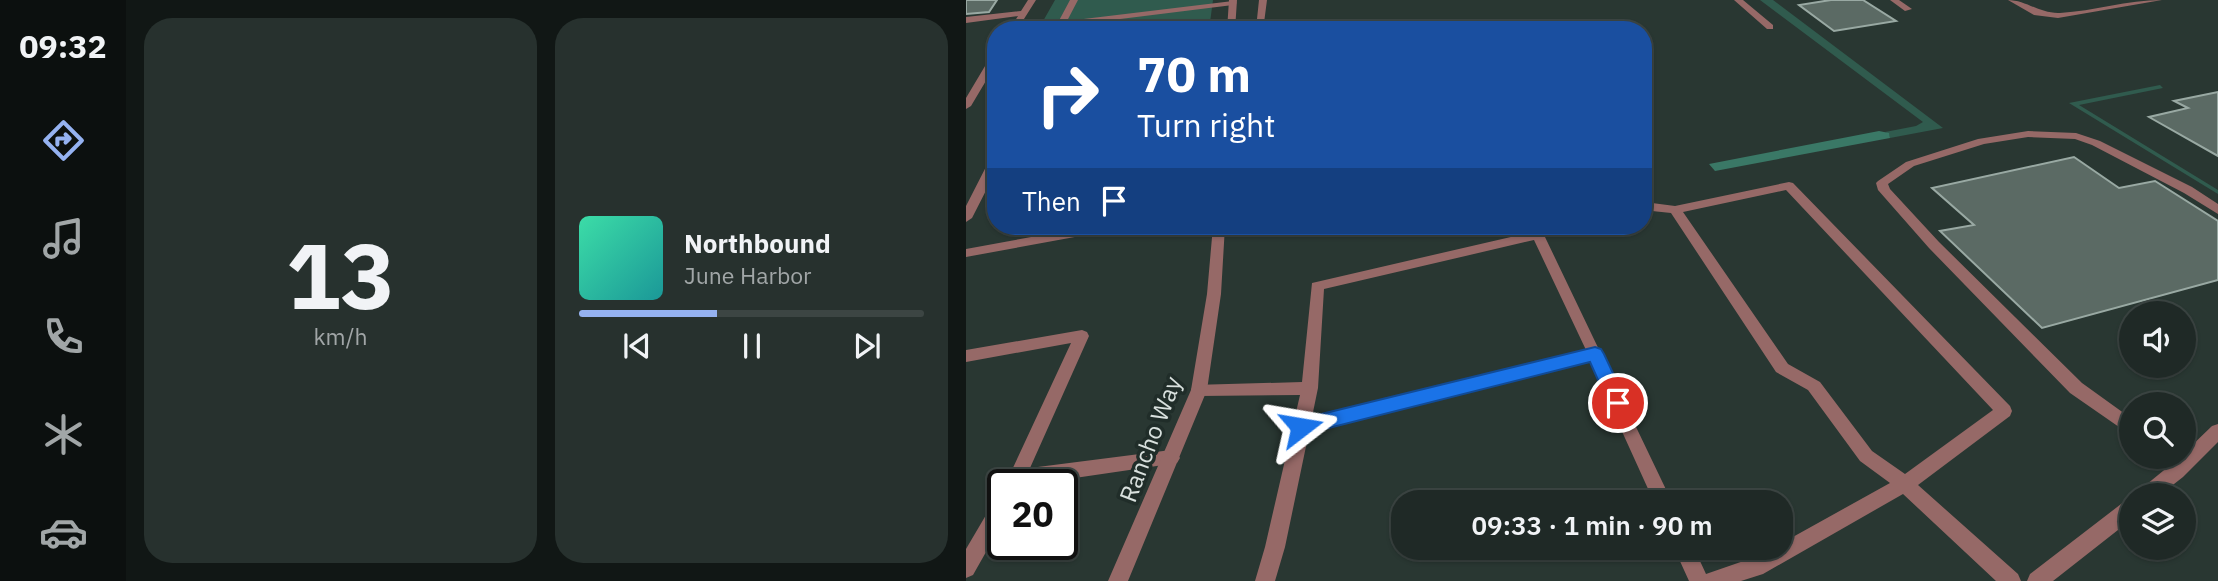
<!DOCTYPE html>
<meta charset="utf-8">
<style>
:root{--surface:#1f2926;--page:#27312e;--text:#f1f3f6;--muted:#a1a6a7;--line:#3c4543;--accent:#95b2f1}
body{margin:0;font-family:"IBM Plex Sans",sans-serif;background:var(--page);color:var(--text);height:100vh;display:flex;flex-direction:column;font-size:26px;white-space:nowrap}
*{box-sizing:border-box;margin:0}
p{font-size:23px;color:var(--muted)}
.icon{flex:none;width:38px;height:38px;fill:none;stroke:currentColor;stroke-width:2;stroke-linecap:round;stroke-linejoin:round}
.map{position:relative;flex:1;overflow:hidden}
.panel{display:flex;flex-direction:column;gap:18px;padding:18px;background:#111715;width:840px}
.panel>*{flex:none}
.hud{position:absolute;left:21px;top:21px;width:665px;height:214px;border-radius:28px;box-shadow:0 2px 5px #0004,0 0 0 2px var(--line);background:#1a4fa0;color:#fff;overflow:hidden}
.fabs{position:absolute;left:1153px;top:301px;display:grid;gap:14px}
.fabs a{display:grid;place-items:center;width:77px;height:77px;border-radius:50%;background:var(--surface);box-shadow:0 2px 5px #0004,0 0 0 2px var(--line);font-size:35px}
.speed{position:absolute;left:21px;top:469px;display:flex;gap:14px;font-size:35px;font-weight:700;text-align:center}
.speed>*{display:grid;place-content:center;width:91px;height:91px;border-radius:50%;background:var(--surface);box-shadow:0 2px 5px #0004,0 0 0 2px var(--line);line-height:1}
.speed .limit{border:4px solid #111;border-radius:10px;background:#fff;color:#111}
.pin{position:absolute;display:grid;place-items:center;width:60px;height:60px;color:#fff;margin:-30px;border:4px solid #fff;border-radius:50%;box-shadow:0 2px 7px #0007}
.me{position:absolute;width:77px;margin:-38px;rotate:76deg;stroke-linejoin:round;filter:drop-shadow(0 0 5px #0008)}
.turn{display:flex;align-items:center;gap:24px;height:147px;padding:0 35px;font-size:32px}
.turn .icon{width:91px;height:91px;stroke-width:2.5}
.turn b{display:block;font-size:49px;line-height:60px}
.then{display:flex;align-items:center;height:66px;padding:0 35px;background:#0003;gap:14px;font-size:26px}
.panel .widget{flex:1;display:flex;flex-direction:column;justify-content:center;gap:10px;min-width:0;padding:0 24px;border-radius:28px;background:var(--page)}
.panel .dial{align-items:center;gap:0}
.dial b{font-size:91px;line-height:1}
.song{display:flex;align-items:center;gap:21px}
.cover{width:84px;height:84px;border-radius:10px;background:linear-gradient(135deg,hsl(160 70% 55%),hsl(180 70% 35%))}
.played{height:7px;border-radius:4px;background:linear-gradient(90deg,var(--accent) 40%,var(--line) 40%)}
.keys{display:flex;justify-content:space-around;direction:ltr}
.panel .tiles{flex:1;display:grid;gap:18px;grid-template-columns:repeat(2,1fr)}
.trip{position:absolute;left:425px;top:490px;width:402px;height:70px;border-radius:28px;background:var(--surface);box-shadow:0 2px 5px #0004,0 0 0 2px var(--line);font-weight:600;line-height:70px;text-align:center}
main{display:flex;flex:1;min-height:0}
.tab-bar{display:flex;flex-direction:column;width:126px;justify-content:space-around;align-items:center;background:#0c100f;color:var(--muted)}
.tab-bar .icon{width:49px;height:49px}
.tab-bar .active{color:var(--accent)}
.tab-bar b{font-size:32px;color:var(--text)}
.map>svg:first-child{display:block}
.green{fill:#305b4e}
.forest{fill:#3a7866}
.building{fill:#5b6a64;stroke:#99a9a3;stroke-width:2}
.lines{fill:none;stroke-linecap:round;stroke-linejoin:round}
.service{fill:#966967;fill-rule:evenodd}
.tertiary{fill:#966967;fill-rule:evenodd}
.route{fill:#1a73e8;stroke:#114b97;stroke-width:2}
.labels{text-anchor:middle;dominant-baseline:central;stroke-width:7;stroke-linejoin:round;paint-order:stroke}
.street-label{font-size:24px;fill:#d9e1de;stroke:#202d29}
</style>
<main>
<nav class="tab-bar">
<b>09:32</b>
<svg class="icon active" aria-label="directions" viewBox="0 0 24 24"><path d="M12 3l9 9-9 9-9-9zM9 14v-3h6M13 9l2 2-2 2"/></svg>
<svg class="icon" aria-label="music" viewBox="0 0 24 24"><path d="M9 18V5l10-2v13"/><circle cx="6" cy="18" r="3"/><circle cx="16" cy="16" r="3"/></svg>
<svg class="icon" aria-label="phone" viewBox="0 0 24 24"><path d="M5 4h4l2 5-3 2q2 4 5 5l2-3 5 2v4C11 20 4 13 5 4z"/></svg>
<svg class="icon" aria-label="climate" viewBox="0 0 24 24"><path d="M12 3v18M4 7l16 10M4 17L20 7"/></svg>
<svg class="icon" aria-label="car" viewBox="0 0 24 24"><path d="M5 17H2v-5l4-1 3-4h7l3 4 3 1v5h-3M9 17h6M6 11h13"/><circle cx="7" cy="17" r="2"/><circle cx="17" cy="17" r="2"/></svg>
</nav>
<section class="panel">
<div class="tiles">
<div class="widget dial"><b>13</b><p>km/h</p></div>
<div class="widget">
<div class="song"><i class="cover"></i><div><b>Northbound</b><p>June Harbor</p></div></div>
<div class="played"></div>
<div class="keys"><svg class="icon" aria-label="previous" viewBox="0 0 24 24"><path d="M18 5L8 12l10 7zM5 5v14"/></svg><svg class="icon" aria-label="pause" viewBox="0 0 24 24"><path d="M8 5v14M16 5v14"/></svg><svg class="icon" aria-label="next" viewBox="0 0 24 24"><path d="M6 5l10 7-10 7zM19 5v14"/></svg></div>
</div>
</div>
</section>
<div class="map">
<svg width="1252" height="581" viewBox="0 0 1252 581">
<rect width="100%" height="100%" fill="#293732"/>
<!-- green -->
<path class="green" d="M89,0h158l-4,30h-171z
M794,0h13l170,128 -53,10 -1,-4 -4,-2 31,-6 7,-4z
M1194,85l3,3 -84,17 139,85v4l-149,-91z"/>
<!-- forest -->
<path class="forest" d="M913,131l10,2 1,5 -175,33 -6,-7z"/>
<!-- building -->
<path class="building" d="M0,0h31l-8,12 -23,2z
M865,0h32l33,21 -62,10 -35,-26z
M1252,92v64l-69,-39 39,-9 -14,-7z
M1108,157l45,31 36,-7 63,40v59l-176,48 -102,-97 34,-6 -42,-37z"/>
<g class="lines">
<!-- service -->
<path class="service" d="M62,0h8l-19,30h-8l9,-14 -52,7v-6l55,-6z
M104,0h8l-11,21 166,-20 4,2 -4,2 -169,21 -2,4h-8z
M293,0h8l-3,23 -35,3v-4l3,-1 25,-2z
M768,0h9l30,25v4h-6z
M924,0h9l13,9 -7,2z
M1042,0c18,0 32,14 52,13 34,-2 67,-13 102,-13l-104,18 -24,-3z
M353,23l9,7h-46l4,-3z
M30,53v11l-25,42 -5,3v-11l25,-42z
M1062,131l48,2 24,8 92,46 26,17v10l-34,-21 -92,-48 -17,-6 -47,-2 -44,7 -70,22 -26,18 2,5 49,53 143,141 50,36v17l-62,-43 -141,-145 -51,-58 -2,-7 2,-2 28,-19 72,-23z
M30,156v15l-24,47 -6,4v-16l24,-47z
M823,182l4,1 217,223 2,5 -2,5 -92,69 100,89 3,7h-25l-93,-87 -140,80 -22,7h-52l-15,-33h20l12,26 52,-18 15,-8h9v-5l108,-60 -30,-22 -52,-71 -32,-18 -105,-159 -19,-2 -9,2v-8l9,-2 23,3zM820,190l207,220 -88,64 -33,-23 -52,-69 -32,-18 -105,-152z
M126,226h27l-6,4 -147,27v-8z
M592,226h22l-2,3 -33,8 127,265h-18l-64,-141 -281,71 -24,115 -10,34h-20l10,-34 35,-152 -101,1 -6,-1 -2,-5 2,-5 109,-3 10,-99zM568,240l52,110 -274,67 6,-29 6,-99z
M116,330l5,2 2,4 -59,132 141,-18 6,3 3,5 -3,5 -150,22h-22l66,-142 -105,19v-12z
M1195,457h22l8,9 -3,5 -6,3 -18,-12z
M37,496v26l-30,53 -7,3v-29l30,-51z"/>
<!-- tertiary -->
<path class="tertiary" d="M263,0h8l-2,30h-8z
M247,226h12l-4,68 -14,96 -79,191h-20l83,-191 16,-96z
M1252,424v18l-35,35 -23,18h-22l3,-6 39,-32h4v-4l28,-27z
M1166,499v20l-79,62h-26l3,-7 95,-73z"/>
</g>
<!-- route -->
<path class="route" d="M629,347l6,2 3,5 23,49 -3,6 -6,2 -7,-2 -21,-47 -289,73 -7,-2 -2,-6 2,-5 7,-3z"/>
<g class="labels">
<!-- street labels -->
<g class="street-label">
<text transform="translate(184 439) rotate(-69)">Rancho Way</text>
</g>
</g>
</svg>
<div class="fabs">
<a><svg class="icon" aria-label="sound" viewBox="0 0 24 24"><path d="M4 9h4l5-4v14l-5-4H4zM17 9q2 3 0 6"/></svg></a>
<a><svg class="icon" aria-label="search" viewBox="0 0 24 24"><circle cx="10" cy="10" r="6"/><path d="M15 15l6 6"/></svg></a>
<a><svg class="icon" aria-label="layers" viewBox="0 0 24 24"><path d="M12 4l9 5-9 5-9-5zM3 14l9 5 9-5"/></svg></a>
</div>
<div class="speed"><div class="limit">20</div></div>
<div class="pin" style="left:652px;top:403px;background:#d93025"><svg class="icon" aria-label="arrive" viewBox="0 0 24 24"><path d="M6 21V4h12l-3 4 3 4H6"/></svg></div>
<svg class="me" style="left:335px;top:427px" viewBox="-20 -20 40 40"><path d="M0-17L14 15 0 8-14 15z" fill="#1a73e8" stroke="#fff" stroke-width="4"/></svg>
<div class="trip">09:33 · 1 min · 90 m</div>
<div class="hud">
<div class="turn"><svg class="icon" aria-label="right" viewBox="0 0 24 24"><path d="M7 20v-9h11M14 6l5 5-5 5"/></svg><div><b>70 m</b>Turn right</div></div>
<div class="then">Then<svg class="icon" aria-label="arrive" viewBox="0 0 24 24"><path d="M6 21V4h12l-3 4 3 4H6"/></svg></div>
</div>
</div>
</main>
